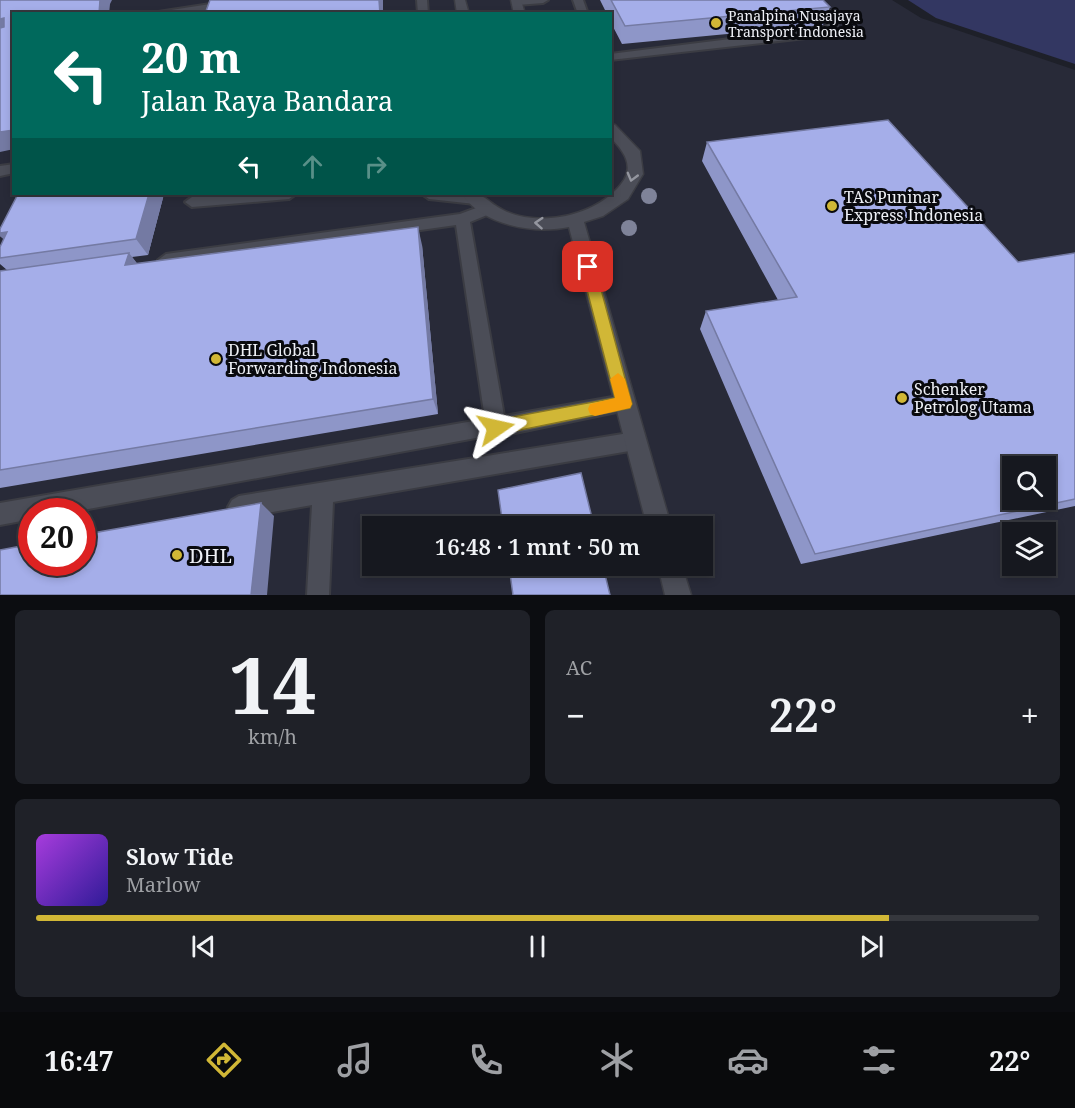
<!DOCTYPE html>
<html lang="id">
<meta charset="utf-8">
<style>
:root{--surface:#16181f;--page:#1f2128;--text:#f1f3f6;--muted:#9ea0a4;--line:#35373d;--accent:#d1b736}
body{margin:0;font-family:"Noto Serif",serif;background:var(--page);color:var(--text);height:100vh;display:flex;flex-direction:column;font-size:22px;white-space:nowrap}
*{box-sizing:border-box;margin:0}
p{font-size:20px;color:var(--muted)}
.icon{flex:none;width:33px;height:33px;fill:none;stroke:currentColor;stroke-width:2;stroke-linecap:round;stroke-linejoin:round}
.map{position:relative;height:595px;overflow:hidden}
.drawer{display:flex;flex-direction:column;gap:15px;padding:15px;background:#0c0d11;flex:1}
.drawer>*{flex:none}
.banner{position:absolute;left:12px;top:12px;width:600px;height:183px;border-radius:0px;box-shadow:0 3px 9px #0003,0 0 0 2px var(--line);background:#00695c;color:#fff;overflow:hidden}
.buttons{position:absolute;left:1002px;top:456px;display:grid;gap:12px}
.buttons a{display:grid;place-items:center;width:54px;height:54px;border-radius:0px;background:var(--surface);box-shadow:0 3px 9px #0003,0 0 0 2px var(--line);font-size:30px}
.speed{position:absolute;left:18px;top:498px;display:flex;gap:12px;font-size:30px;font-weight:700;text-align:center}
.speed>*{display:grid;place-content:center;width:78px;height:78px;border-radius:50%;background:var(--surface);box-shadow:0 3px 9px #0003,0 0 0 2px var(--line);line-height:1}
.speed .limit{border:9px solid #d22;background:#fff;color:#111}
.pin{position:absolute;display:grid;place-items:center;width:51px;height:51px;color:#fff;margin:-26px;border-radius:12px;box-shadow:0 3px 9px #0006}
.me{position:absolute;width:66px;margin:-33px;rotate:79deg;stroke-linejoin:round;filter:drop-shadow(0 0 4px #0008)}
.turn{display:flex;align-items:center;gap:21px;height:126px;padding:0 30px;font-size:27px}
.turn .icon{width:78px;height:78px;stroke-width:2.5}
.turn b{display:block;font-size:42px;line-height:51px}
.lanes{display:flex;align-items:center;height:57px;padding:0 30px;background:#0003;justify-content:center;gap:30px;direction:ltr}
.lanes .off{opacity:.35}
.big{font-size:45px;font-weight:600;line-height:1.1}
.drawer .card{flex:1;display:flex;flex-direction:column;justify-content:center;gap:9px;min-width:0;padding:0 21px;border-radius:9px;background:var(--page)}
.drawer .dial{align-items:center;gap:0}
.dial b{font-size:78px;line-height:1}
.song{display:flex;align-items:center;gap:18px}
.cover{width:72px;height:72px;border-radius:9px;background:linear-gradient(135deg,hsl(280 70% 55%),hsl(250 70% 35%))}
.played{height:6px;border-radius:3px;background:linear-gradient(90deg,var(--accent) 85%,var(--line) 85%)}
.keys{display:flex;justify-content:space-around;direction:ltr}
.heat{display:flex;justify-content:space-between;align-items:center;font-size:33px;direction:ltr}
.drawer .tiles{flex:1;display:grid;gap:15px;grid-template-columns:1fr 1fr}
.card:last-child{grid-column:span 2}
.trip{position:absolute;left:362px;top:516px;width:351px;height:60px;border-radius:0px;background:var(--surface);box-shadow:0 3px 9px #0003,0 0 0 2px var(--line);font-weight:600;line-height:60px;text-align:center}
.tabs{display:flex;height:96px;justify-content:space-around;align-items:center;background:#090a0c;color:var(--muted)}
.tabs .icon{width:42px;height:42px}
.tabs .selected{color:var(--accent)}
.tabs b{font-size:27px;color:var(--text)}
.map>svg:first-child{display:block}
.built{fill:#282a38;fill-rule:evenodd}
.green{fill:#333762}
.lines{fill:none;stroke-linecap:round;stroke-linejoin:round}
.service-casing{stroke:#3b3c43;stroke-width:4}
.tertiary-casing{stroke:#3b3c43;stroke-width:3}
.service{fill:#4b4d57;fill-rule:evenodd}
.tertiary{fill:#4b4d57;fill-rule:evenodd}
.tree{fill:#7f8399}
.wall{fill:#8e96c8}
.shaded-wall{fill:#747aa3}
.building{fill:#a5aee9;stroke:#747aa3;stroke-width:1.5;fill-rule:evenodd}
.oneway{stroke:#94969f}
.route{fill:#d1b736;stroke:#887723;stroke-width:1.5}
.slow{fill:#f59e0b}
.poi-dot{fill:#d1b736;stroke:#090a0e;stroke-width:2}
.labels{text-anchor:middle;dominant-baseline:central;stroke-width:6;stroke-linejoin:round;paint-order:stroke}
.far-poi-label{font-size:14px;fill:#eef0f6;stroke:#090a0e;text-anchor:start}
.poi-label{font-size:16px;fill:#eef0f6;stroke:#090a0e;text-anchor:start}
.near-poi-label{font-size:20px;fill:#eef0f6;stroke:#090a0e;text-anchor:start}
</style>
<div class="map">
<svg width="1075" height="595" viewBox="0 0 1075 595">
<rect width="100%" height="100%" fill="#1e2029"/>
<!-- built -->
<path class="built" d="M0,0h892l29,18 154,52v525h-1075zM14,14h596v180h-596zM1012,466h34v34h-34zM32,512h50v50h-50zM372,526h330v40h-330zM1012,532h34v34h-34z"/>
<!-- green -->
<path class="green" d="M908,0h167v64l-139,-46z"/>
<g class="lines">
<!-- service casing -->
<g class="service-casing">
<path id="service" d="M417,0h10l1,14h-10z
M513,0h35l-5,3 -26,2 -4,-1z
M573,0h10l5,14h-10z
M811,0h10l17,22 -2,9 -13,5 -213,24v-6l217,-27 1,-5z
M230,1l4,1v4l-55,8h-34z
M14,164v9l-14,3v-10z
M236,194h60l-7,5 -97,8 -7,-5 7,-5z
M422,194l58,2 2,3 -7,5 -46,-5z
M487,204l7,5 -2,4 -22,9 34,194 120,-21 7,2 2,6 -2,6 -135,28 -4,-2 -420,77h-40v7l-32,6v-22l485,-84 -29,-194 -290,41 -8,-6 8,-6 294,-40z
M635,432l7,2 3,7 -3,7 -7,2 -302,52 -4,93h-22l5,-90 -73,13 -7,-4 -4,-7 4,-7 7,-4z"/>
</g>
<!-- tertiary casing -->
<g class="tertiary-casing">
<path id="tertiary" d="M455,0h10l4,14h-12z
M511,0h10l4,14h-11z
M610,124l5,1 25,26 3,23 -15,25 -25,17 -19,6 87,304h-24l-78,-299c-34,7 -86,-1 -107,-33 23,-3 23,7 41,16 37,19 98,5 121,-30 10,-16 -2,-31 -14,-43z
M658,566h24l9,29h-26z"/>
</g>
<!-- service -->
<use href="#service" class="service"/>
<!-- tertiary -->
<use href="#tertiary" class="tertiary"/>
</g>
<!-- trees -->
<g class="tree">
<circle cx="649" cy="196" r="8"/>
<circle cx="629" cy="228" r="8"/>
</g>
<!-- wall -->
<path class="wall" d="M600,0h223l7,7 -7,18 -201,19 -12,-23v-7h-3z
M707,142l311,120 57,-9v253l-274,58 -101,-235 6,-18 72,-11 -76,-139z
M18,194h146l-16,61 -16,2 5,7 285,-19 16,169 -438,74v-217l7,-1 -7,-6v-17l4,-8 -4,-3z"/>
<!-- shaded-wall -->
<path class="shaded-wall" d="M100,0h12l-2,4 -1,10h-10z
M379,0h4v14h-3z
M4,18l10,13 -14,6v-18z
M14,130v19l-14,3v-20z
M149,194h15l-16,61 -12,-16z
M418,227l4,18 16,169 -5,-15z
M7,232l7,17 -14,-13v-3z
M129,253l15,19 -19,-7z
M261,503l13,13 -7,79h-16z"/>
<!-- building -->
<path class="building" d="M0,0h100l-1,14h-85v116l-14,2v-104l4,-1v-9l-4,1z
M210,0h169l1,14h-175z
M611,0h212l7,7 -205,19z
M888,120l130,142 57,-9v246l-260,55 -109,-243 91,-14 -90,-155zM1012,466h34v34h-34z
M18,194h131l-13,45 -136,19v-11l7,-15 -7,1v-4z
M418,227l15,172 -433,71v-199l129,-18 -4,12z
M581,473l13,53h-91l-5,-36z
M261,503l-10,92h-251v-45l32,-6v18h50v-27z
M509,566h94l7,29h-97z"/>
<!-- one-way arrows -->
<defs><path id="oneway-chevron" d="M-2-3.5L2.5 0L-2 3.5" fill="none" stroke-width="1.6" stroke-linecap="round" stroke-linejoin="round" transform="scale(1.5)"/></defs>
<g class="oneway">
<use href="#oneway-chevron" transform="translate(632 177) rotate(105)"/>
<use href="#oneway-chevron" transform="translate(539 223) rotate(-176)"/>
</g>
<!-- route -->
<path class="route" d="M588,262l7,5 37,137 -2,4 -134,27 -6,-2 -2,-5 2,-6 6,-2 119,-22 -34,-131z"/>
<!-- slow -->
<path class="slow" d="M618,373l7,6 7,25 -2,4 -35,8 -5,-2 -2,-5 2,-5 25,-6 -5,-19z"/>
<!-- markers -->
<g class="poi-dot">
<circle cx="716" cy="23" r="6"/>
<circle cx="832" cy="206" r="6"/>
<circle cx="216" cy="359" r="6"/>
<circle cx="902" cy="398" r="6"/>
<circle cx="177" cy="555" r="6"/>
</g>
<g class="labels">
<!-- far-poi labels -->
<g class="far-poi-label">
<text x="728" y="15">Panalpina Nusajaya<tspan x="728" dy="16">Transport Indonesia</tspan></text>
</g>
<!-- poi labels -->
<g class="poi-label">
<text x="844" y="197">TAS Puninar<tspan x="844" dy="18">Express Indonesia</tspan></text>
<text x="228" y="350">DHL Global<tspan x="228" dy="18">Forwarding Indonesia</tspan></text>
<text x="914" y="389">Schenker<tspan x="914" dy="18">Petrolog Utama</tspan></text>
</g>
<!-- near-poi labels -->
<g class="near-poi-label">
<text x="189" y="555">DHL</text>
</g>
</g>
</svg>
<div class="buttons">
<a><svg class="icon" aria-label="search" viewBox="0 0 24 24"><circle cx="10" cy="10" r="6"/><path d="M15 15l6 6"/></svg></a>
<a><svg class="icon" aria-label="layers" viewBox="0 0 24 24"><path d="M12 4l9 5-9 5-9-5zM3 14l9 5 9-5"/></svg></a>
</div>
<div class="speed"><div class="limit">20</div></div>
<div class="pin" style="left:588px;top:267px;background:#d93025"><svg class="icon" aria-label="arrive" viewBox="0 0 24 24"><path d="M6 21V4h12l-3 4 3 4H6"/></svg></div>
<svg class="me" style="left:496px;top:428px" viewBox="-20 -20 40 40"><path d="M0-17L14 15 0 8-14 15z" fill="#d1b736" stroke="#fff" stroke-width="4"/></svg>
<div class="trip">16:48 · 1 mnt · 50 m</div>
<div class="banner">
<div class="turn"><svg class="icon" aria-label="left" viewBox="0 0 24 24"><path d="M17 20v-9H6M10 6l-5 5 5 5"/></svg><div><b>20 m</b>Jalan Raya Bandara</div></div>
<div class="lanes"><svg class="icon" aria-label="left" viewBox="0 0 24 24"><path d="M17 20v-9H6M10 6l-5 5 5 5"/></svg><svg class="icon off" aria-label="ahead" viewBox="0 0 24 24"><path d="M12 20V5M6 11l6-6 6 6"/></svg><svg class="icon off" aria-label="right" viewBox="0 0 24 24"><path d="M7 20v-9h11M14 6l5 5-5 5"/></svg></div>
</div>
</div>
<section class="drawer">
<div class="tiles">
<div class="card dial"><b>14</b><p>km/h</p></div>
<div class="card"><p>AC</p>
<div class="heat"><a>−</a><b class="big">22°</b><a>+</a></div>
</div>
<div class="card">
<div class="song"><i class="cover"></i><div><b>Slow Tide</b><p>Marlow</p></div></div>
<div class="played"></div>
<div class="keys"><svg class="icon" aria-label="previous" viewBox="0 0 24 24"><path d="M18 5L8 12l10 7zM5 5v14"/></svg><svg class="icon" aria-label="pause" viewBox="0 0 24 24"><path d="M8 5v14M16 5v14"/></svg><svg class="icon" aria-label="next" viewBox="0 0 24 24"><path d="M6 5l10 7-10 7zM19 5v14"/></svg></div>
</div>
</div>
</section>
<nav class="tabs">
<b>16:47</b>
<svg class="icon selected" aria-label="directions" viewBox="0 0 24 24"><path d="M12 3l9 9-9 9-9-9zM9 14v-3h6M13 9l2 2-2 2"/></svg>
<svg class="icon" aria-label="music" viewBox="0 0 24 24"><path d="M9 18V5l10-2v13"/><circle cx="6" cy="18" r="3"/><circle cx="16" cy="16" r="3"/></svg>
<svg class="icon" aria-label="phone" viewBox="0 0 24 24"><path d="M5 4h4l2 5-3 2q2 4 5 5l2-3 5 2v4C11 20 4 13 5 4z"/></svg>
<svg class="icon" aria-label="climate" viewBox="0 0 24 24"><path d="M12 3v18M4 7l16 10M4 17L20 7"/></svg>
<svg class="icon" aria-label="car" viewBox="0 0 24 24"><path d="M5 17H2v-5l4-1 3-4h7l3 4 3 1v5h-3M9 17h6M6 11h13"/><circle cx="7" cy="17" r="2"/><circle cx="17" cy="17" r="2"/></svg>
<svg class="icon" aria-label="filters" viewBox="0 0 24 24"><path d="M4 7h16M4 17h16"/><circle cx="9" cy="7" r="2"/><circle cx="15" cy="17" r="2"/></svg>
<b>22°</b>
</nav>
